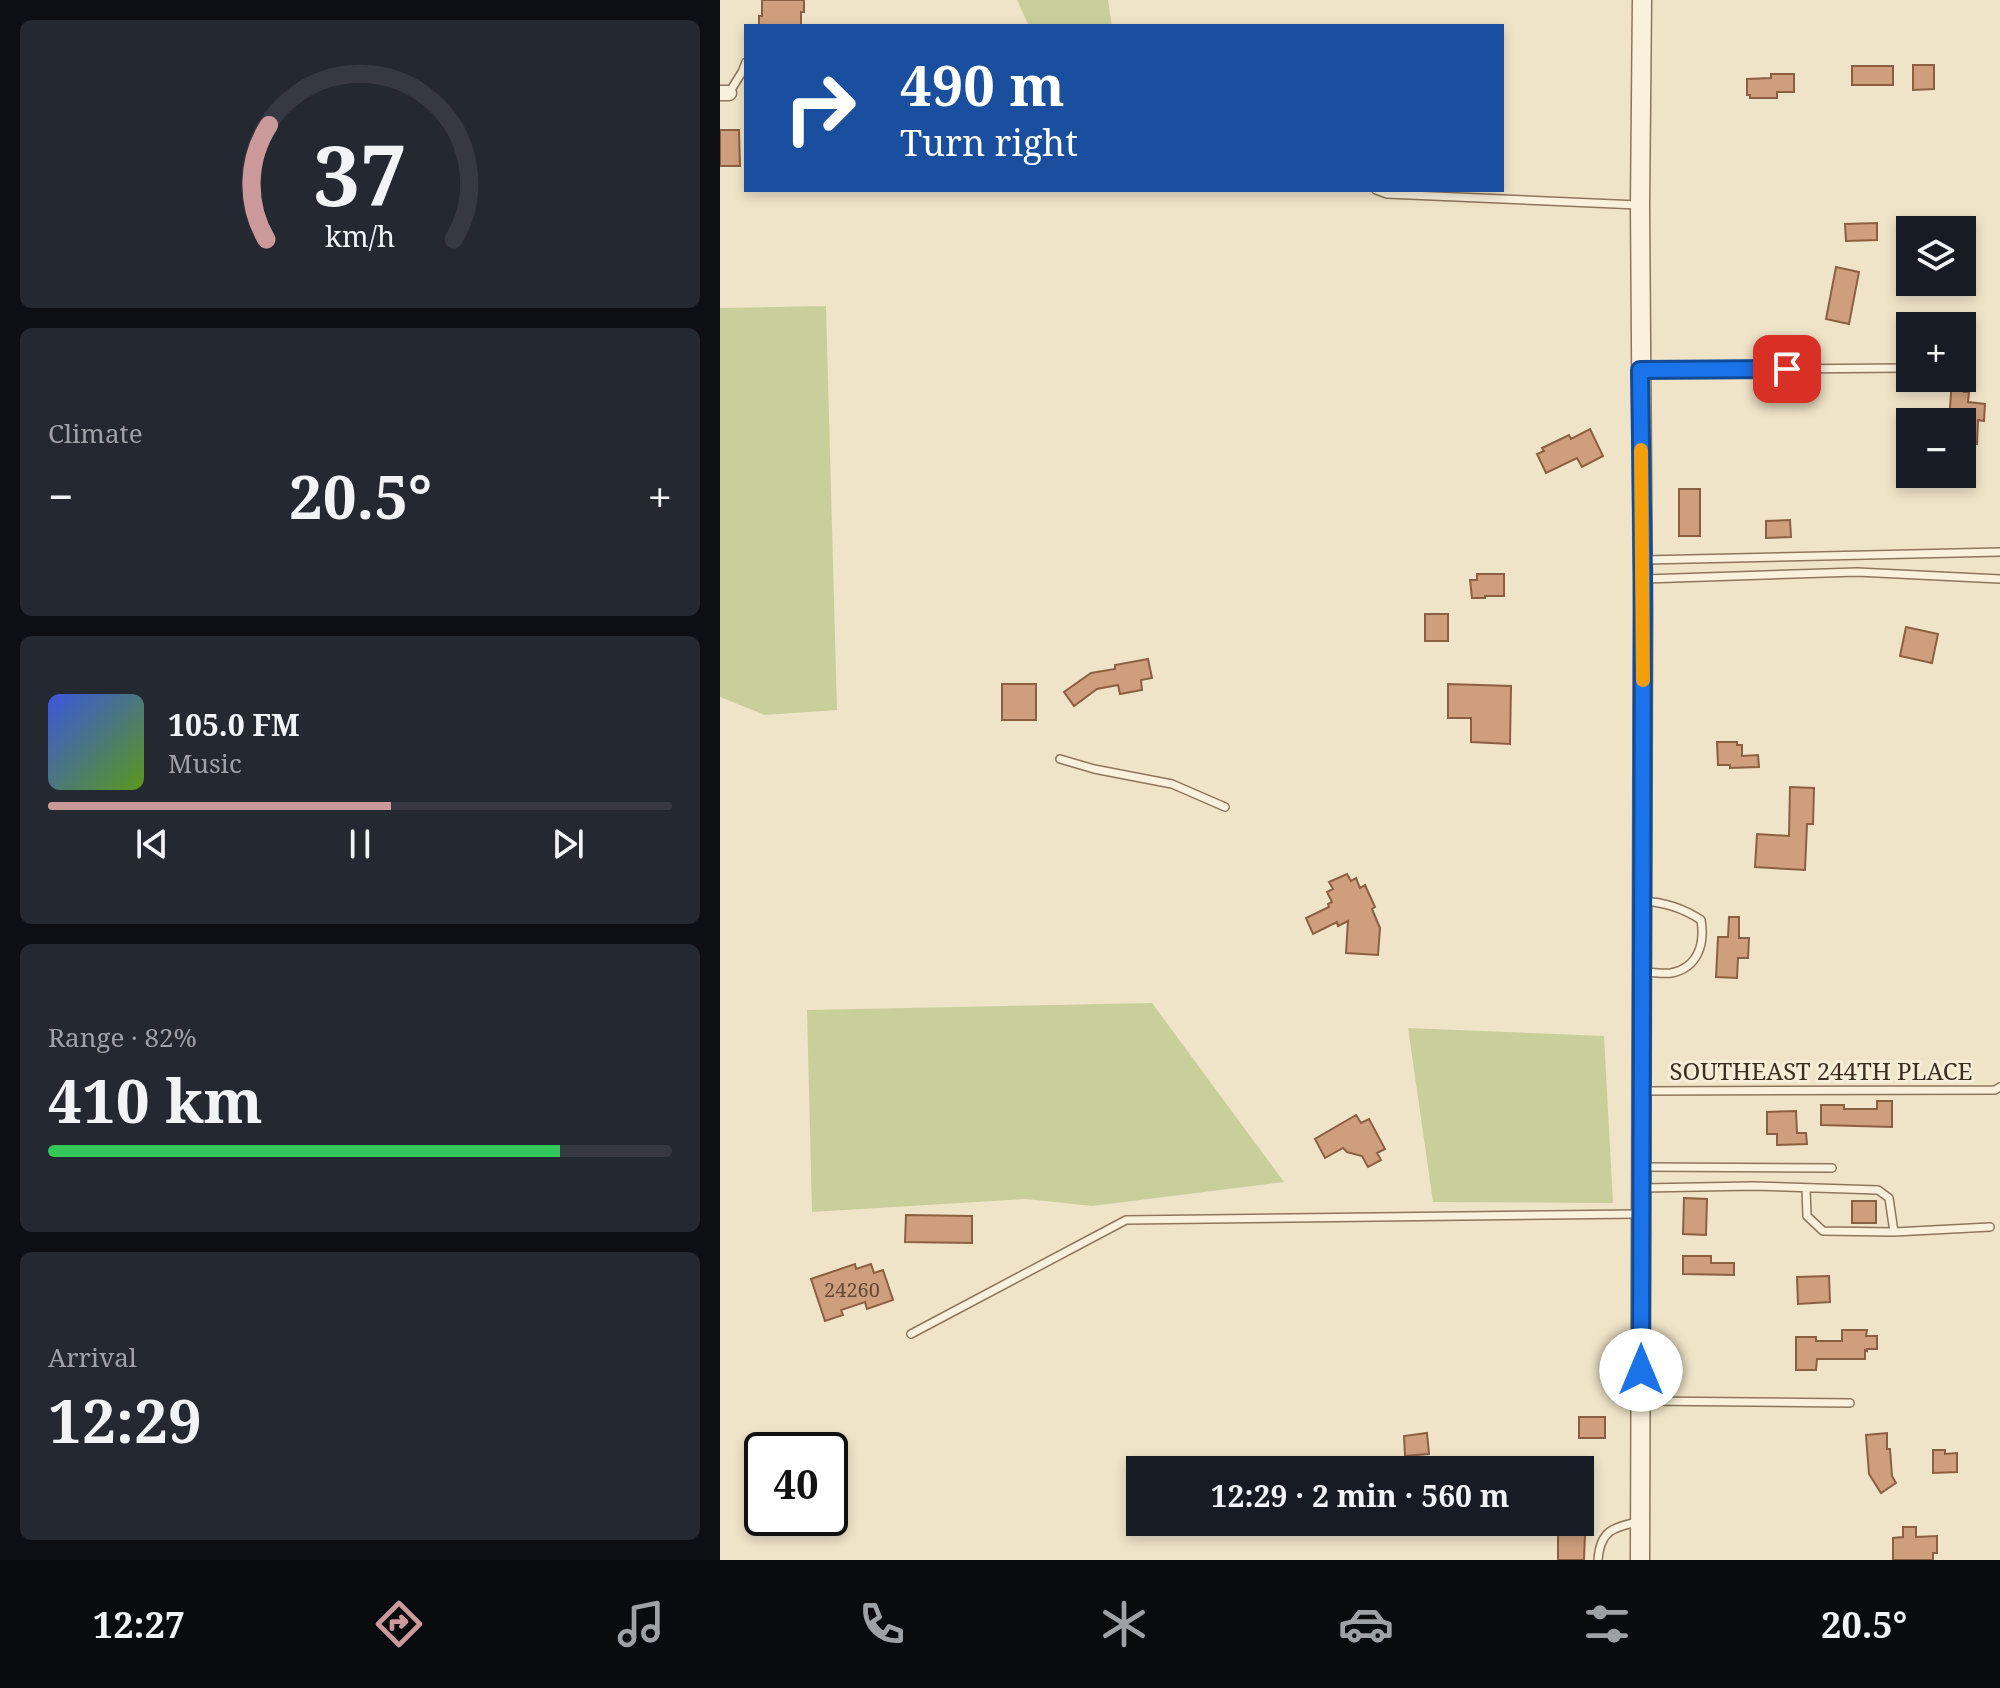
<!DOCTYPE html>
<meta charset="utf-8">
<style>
:root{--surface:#171b24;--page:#242831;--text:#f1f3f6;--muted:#9ea1a6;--line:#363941;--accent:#cc999b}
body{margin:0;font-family:"Noto Serif",serif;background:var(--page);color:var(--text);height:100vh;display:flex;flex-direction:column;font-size:30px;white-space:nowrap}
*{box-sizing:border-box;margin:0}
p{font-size:26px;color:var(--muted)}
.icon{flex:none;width:44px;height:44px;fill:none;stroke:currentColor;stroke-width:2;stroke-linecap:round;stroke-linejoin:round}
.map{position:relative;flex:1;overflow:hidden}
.side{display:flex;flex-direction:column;gap:20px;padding:20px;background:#0d0f14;width:720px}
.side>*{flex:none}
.guide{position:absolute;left:24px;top:24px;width:760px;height:168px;border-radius:0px;box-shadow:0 4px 12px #0003;background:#1a4fa0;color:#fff;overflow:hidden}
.buttons{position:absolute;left:1176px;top:216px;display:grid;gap:16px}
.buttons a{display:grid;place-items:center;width:80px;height:80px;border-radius:0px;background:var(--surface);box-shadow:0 4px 12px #0003;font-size:40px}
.speed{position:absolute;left:24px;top:1432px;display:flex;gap:16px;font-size:40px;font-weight:700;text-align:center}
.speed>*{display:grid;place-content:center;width:104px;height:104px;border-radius:50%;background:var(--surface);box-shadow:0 4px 12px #0003;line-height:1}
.speed .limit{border:4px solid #111;border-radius:12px;background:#fff;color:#111}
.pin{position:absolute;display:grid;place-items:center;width:68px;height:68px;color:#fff;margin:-34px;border-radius:16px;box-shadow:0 4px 12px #0006}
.me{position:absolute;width:88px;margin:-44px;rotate:0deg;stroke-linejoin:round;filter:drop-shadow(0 0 6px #0008)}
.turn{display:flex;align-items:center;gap:28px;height:168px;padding:0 24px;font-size:36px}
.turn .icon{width:104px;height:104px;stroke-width:2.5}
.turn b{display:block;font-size:56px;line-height:68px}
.big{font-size:60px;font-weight:700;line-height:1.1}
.side .card{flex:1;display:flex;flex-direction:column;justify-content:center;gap:12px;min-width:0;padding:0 28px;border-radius:12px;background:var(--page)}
.side .dial{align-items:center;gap:0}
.dial svg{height:208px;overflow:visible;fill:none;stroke:var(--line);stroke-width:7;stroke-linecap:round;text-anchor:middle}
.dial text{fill:var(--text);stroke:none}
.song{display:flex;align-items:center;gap:24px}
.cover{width:96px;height:96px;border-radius:12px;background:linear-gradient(135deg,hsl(230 70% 55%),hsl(90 70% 35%))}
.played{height:8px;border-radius:4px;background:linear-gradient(90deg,var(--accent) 55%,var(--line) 55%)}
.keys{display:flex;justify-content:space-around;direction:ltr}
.heat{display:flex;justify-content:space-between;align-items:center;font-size:44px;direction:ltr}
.charge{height:12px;border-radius:6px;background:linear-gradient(90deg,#34c759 82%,var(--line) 0)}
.trip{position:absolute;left:406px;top:1456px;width:468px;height:80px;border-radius:0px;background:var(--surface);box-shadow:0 4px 12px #0003;font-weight:700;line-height:80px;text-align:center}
.menu{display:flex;height:128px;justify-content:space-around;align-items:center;background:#090b0e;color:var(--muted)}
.menu .icon{width:56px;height:56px}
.menu .current{color:var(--accent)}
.menu b{font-size:36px;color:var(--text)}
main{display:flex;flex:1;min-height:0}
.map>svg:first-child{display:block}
.green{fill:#c9cf9b}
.building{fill:#cf9f7d;stroke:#8d5f41;stroke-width:2}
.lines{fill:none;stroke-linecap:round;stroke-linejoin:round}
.service-casing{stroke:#8d765c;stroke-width:10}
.minor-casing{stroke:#8d765c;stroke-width:17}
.tertiary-casing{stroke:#8d765c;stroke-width:21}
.service{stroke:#faf1dc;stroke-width:7}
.minor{stroke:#faf1dc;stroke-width:14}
.tertiary{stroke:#faf1dc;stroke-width:18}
.route-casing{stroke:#114b97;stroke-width:20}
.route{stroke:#1a73e8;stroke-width:14}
.slow{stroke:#f59e0b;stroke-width:14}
.labels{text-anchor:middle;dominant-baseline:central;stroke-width:6;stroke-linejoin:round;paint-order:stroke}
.number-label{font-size:20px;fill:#624a37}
.street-label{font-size:24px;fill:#3d2e20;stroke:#f7eed8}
</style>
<main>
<section class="side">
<div class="card dial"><svg viewBox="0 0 100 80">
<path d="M14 69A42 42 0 1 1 86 69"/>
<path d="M14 69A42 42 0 0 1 15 25" stroke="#cc999b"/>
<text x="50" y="56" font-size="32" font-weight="700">37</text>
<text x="50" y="72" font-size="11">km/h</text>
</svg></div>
<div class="card"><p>Climate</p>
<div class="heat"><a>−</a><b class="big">20.5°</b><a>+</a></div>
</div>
<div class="card">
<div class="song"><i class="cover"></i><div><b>105.0 FM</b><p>Music</p></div></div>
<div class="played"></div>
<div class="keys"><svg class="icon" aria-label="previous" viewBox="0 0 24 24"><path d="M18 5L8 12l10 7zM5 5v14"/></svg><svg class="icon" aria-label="pause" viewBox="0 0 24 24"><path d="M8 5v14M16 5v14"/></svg><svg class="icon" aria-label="next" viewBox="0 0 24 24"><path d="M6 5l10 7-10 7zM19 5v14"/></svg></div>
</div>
<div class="card"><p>Range · 82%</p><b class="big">410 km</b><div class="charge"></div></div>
<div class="card"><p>Arrival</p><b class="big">12:29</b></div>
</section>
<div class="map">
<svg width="1280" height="1560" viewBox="0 0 1280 1560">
<rect width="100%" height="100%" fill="#f0e4c8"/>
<!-- green -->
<path class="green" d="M297,0h91l4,26h-83z
M106,306l11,404 -72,5 -45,-18v-389z
M432,1003l132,179 -192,24 -66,-7 -214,13 -5,-202z
M688,1028l196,8 9,167 -180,-1z"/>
<!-- building -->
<path class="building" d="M42,0h42v12h-3v14h-42v-10h3z
M1193,65h21v24l-21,1z
M1132,66h41v19h-41z
M1051,74h23v18h-17v6h-27v-3h-3v-16l24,-1z
M0,130h19l1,36h-20z
M1157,223v17l-31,1 -1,-17z
M1116,267l23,5 -10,52 -23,-5z
M1232,379l13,1 -1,12h5l-1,10 17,2 -1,17 -6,-1 -1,24 -15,-2v-20h-13z
M870,429l13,27 -21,11 -5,-9 -31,15 -9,-19 7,-3 -2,-3 27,-13 2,4z
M959,489h21v47h-21z
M1070,520l1,17 -25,1v-17z
M757,574h27v22h-19v2h-13l-2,-18h7z
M705,614h23v27h-23z
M1186,627l32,7 -6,29 -32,-7z
M428,659l4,19 -11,2 1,10 -22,4 -2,-9 -21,4 -23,17 -10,-14 27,-19 24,-4v-4z
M282,684h34v36h-34z
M728,684l63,2 -1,58 -39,-2v-24h-23z
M997,742h20v3h5v11l16,-1 1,12 -29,1v-3h-12z
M1070,787l24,1 -1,36h-6l-2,46 -50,-3 2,-33 32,2z
M627,874l4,7 5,-3 4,10 5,-3 10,22 -3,2 8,19 -2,27 -32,-2 2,-32 -10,5 -1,-4 -24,12 -7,-16 23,-11 -1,-3 4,-2 -5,-10 6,-3 -4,-7z
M1009,917h10v21h10l-1,20h-10l-1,20 -21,-1 2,-40h10z
M1157,1101h15v26l-71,-2v-20h23v4h33z
M1076,1111l1,22h9l1,11 -30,1v-11h-10v-22z
M636,1115l5,8 8,-4 16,30 -8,4 4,7 -13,7 -6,-11 -15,-4 -4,-4 -18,10 -10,-19z
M964,1198l23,1 -1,36 -23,-1z
M1132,1201h24v22h-24z
M186,1215l66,1v27l-67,-1z
M963,1256h28v7h23v12l-51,-1z
M135,1264l1,5 15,-5 3,9 9,-3 10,30 -26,9 -2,-7 -24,8 2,5 -18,6 -14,-42z
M1109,1276l1,26 -32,2 -1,-27z
M1122,1330h25l-1,6h11v13h-10v2l-2,-1v9h-48l-1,11h-20v-33h20v4h26z
M859,1417h26v21h-26z
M707,1433l2,21 -24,2 -1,-20z
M1167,1433v16h3l2,27 4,7 -15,10 -12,-19 -3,-39z
M1213,1450h12v4l12,-1v19l-24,1z
M1183,1527h13v10l21,-1v17h-4v7h-40v-22l10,-1z
M838,1533h27l-1,27h-26z"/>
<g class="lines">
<!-- service casing -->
<g class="service-casing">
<path id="service" d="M9,93l13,-21 4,-10
M656,190l11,4 251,11
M922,370l263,-2
M925,560l355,-8
M925,579l212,-7 143,7
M340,759l34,10 78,15 53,23
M922,901c22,1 41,7 59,19 4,24 -3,48 -30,53 -8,1 -18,-1 -27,-1
M924,1091l351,-1 5,-3
M924,1167l188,1
M924,1188l109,-2 125,4 11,8 5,34 96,-5
M1086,1189l1,27 16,15 71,1
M191,1334l215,-114 513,-6
M923,1401l207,2
M878,1560c2,-29 15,-33 40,-38"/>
</g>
<!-- minor casing -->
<g class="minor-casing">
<path id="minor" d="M0,93h9"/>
</g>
<!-- tertiary casing -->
<g class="tertiary-casing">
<path id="tertiary" d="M920,1560l3,-950 -3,-405 2,-205"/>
</g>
<!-- service -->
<use href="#service" class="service"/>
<!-- minor -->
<use href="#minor" class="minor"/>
<!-- tertiary -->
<use href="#tertiary" class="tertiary"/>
</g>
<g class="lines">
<!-- route casing -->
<g class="route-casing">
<path id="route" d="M921,1370l2,-791 -3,-209 147,-1"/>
</g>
<!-- route -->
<use href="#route" class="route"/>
<!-- slow -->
<path class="slow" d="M921,450l2,230"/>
</g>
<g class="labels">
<!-- number labels -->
<g class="number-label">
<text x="132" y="1289">24260</text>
</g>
<!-- street labels -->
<g class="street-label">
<text x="1101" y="1070">SOUTHEAST 244TH PLACE</text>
</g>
</g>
</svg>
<div class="buttons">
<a><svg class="icon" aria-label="layers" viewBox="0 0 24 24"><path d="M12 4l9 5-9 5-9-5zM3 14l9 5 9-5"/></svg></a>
<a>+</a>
<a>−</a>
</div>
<div class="speed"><div class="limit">40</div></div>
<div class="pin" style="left:1067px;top:369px;background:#d93025"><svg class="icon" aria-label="arrive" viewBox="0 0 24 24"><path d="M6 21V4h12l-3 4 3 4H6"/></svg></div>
<svg class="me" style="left:921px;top:1370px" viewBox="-20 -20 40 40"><circle r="19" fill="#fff"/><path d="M0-13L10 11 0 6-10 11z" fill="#1a73e8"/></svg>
<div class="trip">12:29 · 2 min · 560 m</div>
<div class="guide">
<div class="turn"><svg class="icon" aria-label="right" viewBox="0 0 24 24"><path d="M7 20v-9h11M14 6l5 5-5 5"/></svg><div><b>490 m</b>Turn right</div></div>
</div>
</div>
</main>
<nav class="menu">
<b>12:27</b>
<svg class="icon current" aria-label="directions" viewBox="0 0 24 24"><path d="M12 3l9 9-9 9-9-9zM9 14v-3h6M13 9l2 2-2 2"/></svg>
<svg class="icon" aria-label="music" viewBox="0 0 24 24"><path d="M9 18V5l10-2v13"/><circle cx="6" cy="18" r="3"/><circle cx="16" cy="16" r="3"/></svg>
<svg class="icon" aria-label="phone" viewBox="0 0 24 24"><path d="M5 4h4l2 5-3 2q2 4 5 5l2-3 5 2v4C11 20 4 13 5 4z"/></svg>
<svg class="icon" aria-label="climate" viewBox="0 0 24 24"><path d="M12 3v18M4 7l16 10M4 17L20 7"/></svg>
<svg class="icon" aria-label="car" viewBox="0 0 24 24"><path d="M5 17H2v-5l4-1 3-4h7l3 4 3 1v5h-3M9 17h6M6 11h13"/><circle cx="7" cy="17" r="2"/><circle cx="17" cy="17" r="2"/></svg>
<svg class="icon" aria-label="filters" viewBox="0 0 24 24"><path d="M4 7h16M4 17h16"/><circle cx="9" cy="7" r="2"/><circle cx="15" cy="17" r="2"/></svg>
<b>20.5°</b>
</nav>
